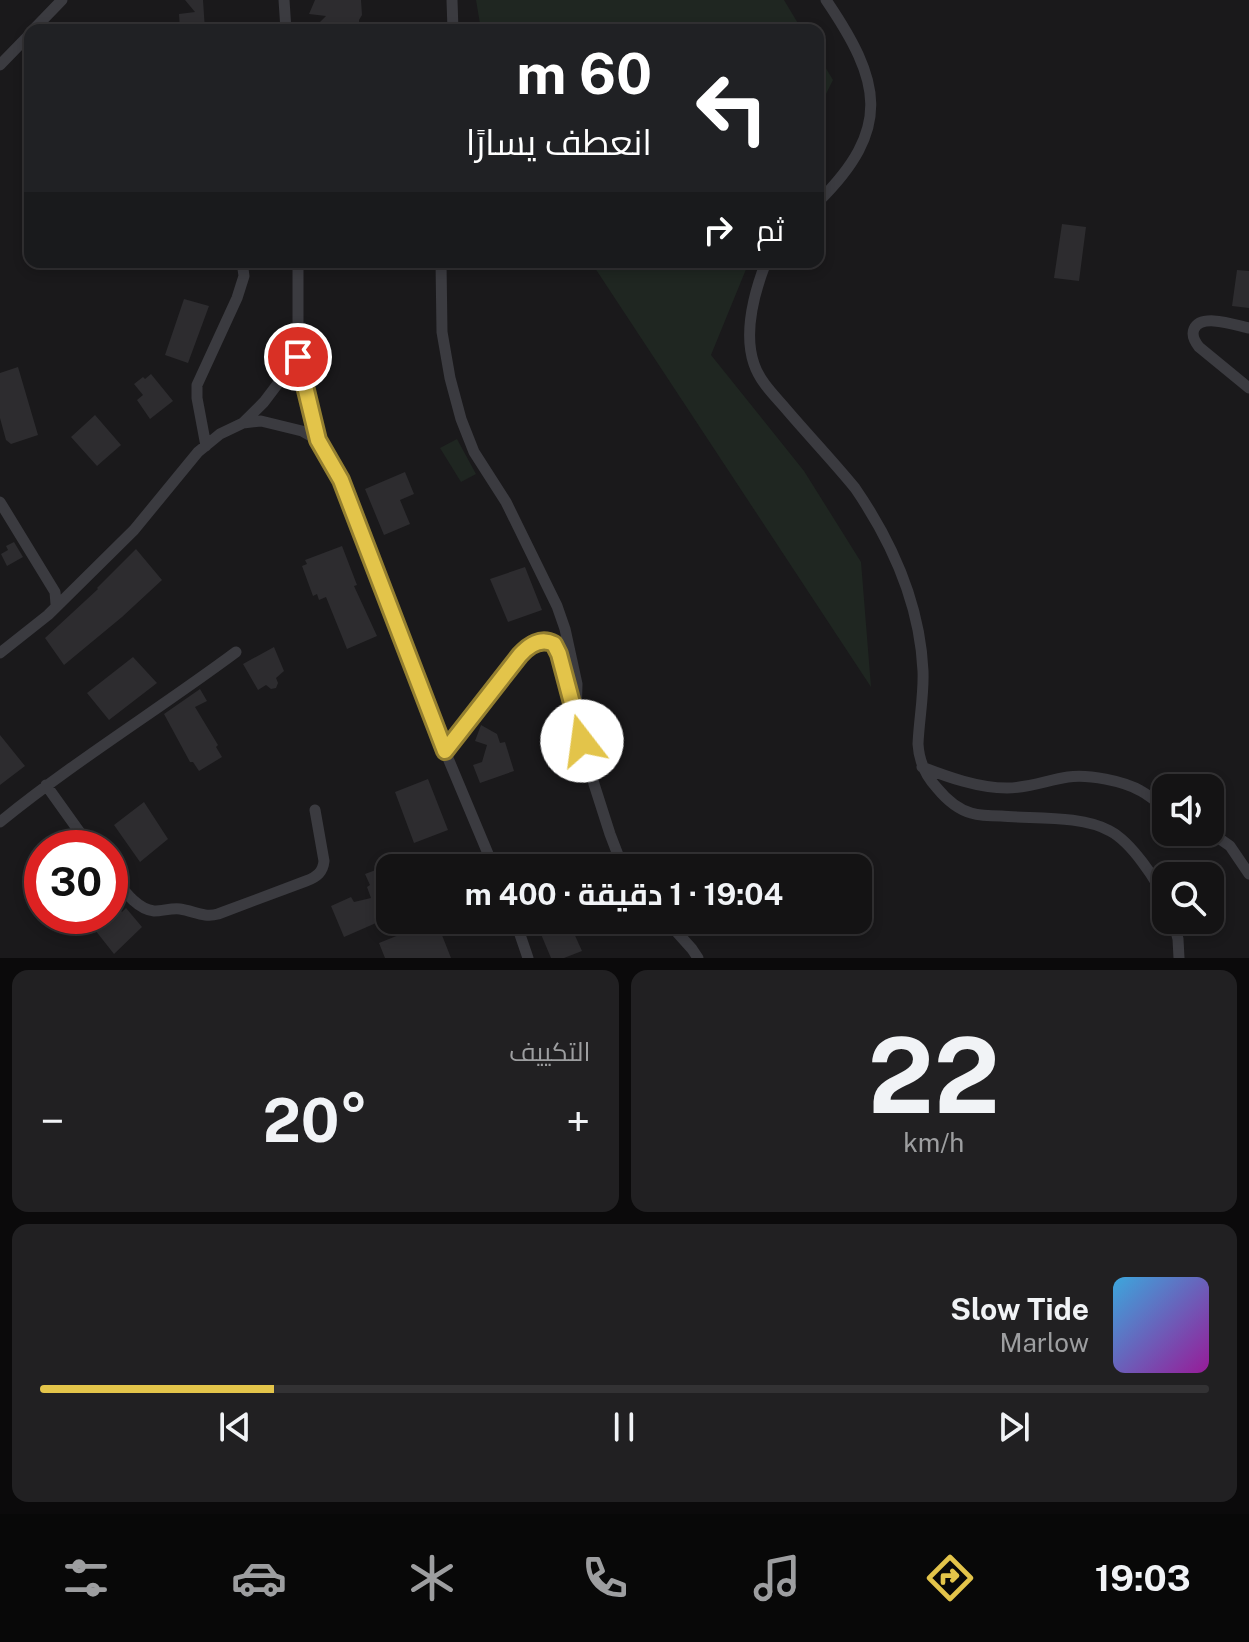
<!DOCTYPE html>
<html lang="ar">
<meta charset="utf-8">
<style>
:root{--surface:#141314;--page:#212022;--text:#f1f3f6;--muted:#9d9ea0;--line:#333234;--accent:#e3c44a}
body{margin:0;font-family:"Public Sans",Cairo,sans-serif;background:var(--page);color:var(--text);direction:rtl;height:100vh;display:flex;flex-direction:column;font-size:30px;white-space:nowrap}
*{box-sizing:border-box;margin:0}
p{font-size:26px;color:var(--muted)}
.icon{flex:none;width:44px;height:44px;fill:none;stroke:currentColor;stroke-width:2;stroke-linecap:round;stroke-linejoin:round}
.map{position:relative;height:958px;overflow:hidden;direction:ltr}
.sheet{display:flex;flex-direction:column;gap:12px;padding:12px;background:#0b0a0b;flex:1}
.sheet>*{flex:none}
.guide{position:absolute;left:24px;top:24px;width:800px;height:244px;border-radius:16px;box-shadow:0 4px 12px #0003,0 0 0 2px var(--line);direction:rtl;background:#202124;color:#fff;overflow:hidden}
.fabs{position:absolute;left:1152px;top:774px;display:grid;gap:16px}
.fabs a{display:grid;place-items:center;width:72px;height:72px;border-radius:16px;background:var(--surface);box-shadow:0 4px 12px #0003,0 0 0 2px var(--line);font-size:40px}
.speed{position:absolute;left:24px;top:830px;display:flex;gap:16px;font-size:40px;font-weight:700;text-align:center}
.speed>*{display:grid;place-content:center;width:104px;height:104px;border-radius:50%;background:var(--surface);box-shadow:0 4px 12px #0003,0 0 0 2px var(--line);line-height:1}
.speed .limit{border:12px solid #d22;background:#fff;color:#111}
.pin{position:absolute;display:grid;place-items:center;width:68px;height:68px;color:#fff;margin:-34px;border:4px solid #fff;border-radius:50%;box-shadow:0 2px 8px #0007}
.me{position:absolute;width:88px;margin:-44px;rotate:345deg;stroke-linejoin:round;filter:drop-shadow(0 0 6px #0008)}
.turn{display:flex;align-items:center;gap:28px;height:168px;padding:0 40px;font-size:36px}
.turn .icon{width:104px;height:104px;stroke-width:2.5}
.turn b{display:block;font-size:56px;line-height:68px}
.then{display:flex;align-items:center;height:76px;padding:0 40px;background:#0003;gap:16px;font-size:30px}
.big{font-size:60px;font-weight:700;line-height:1.1}
.sheet .tile{flex:1;display:flex;flex-direction:column;justify-content:center;gap:12px;min-width:0;padding:0 28px;border-radius:16px;background:var(--page)}
.sheet .dial{align-items:center;gap:0}
.dial b{font-size:104px;line-height:1}
.song{display:flex;align-items:center;gap:24px}
.cover{width:96px;height:96px;border-radius:12px;background:linear-gradient(135deg,hsl(200 70% 55%),hsl(300 70% 35%))}
.played{height:8px;border-radius:4px;background:linear-gradient(90deg,var(--accent) 20%,var(--line) 20%)}
.keys{display:flex;justify-content:space-around;direction:ltr}
.heat{display:flex;justify-content:space-between;align-items:center;font-size:44px;direction:ltr}
.sheet .tiles{flex:1;display:grid;gap:12px;grid-template-columns:1fr 1fr}
.tile:last-child{grid-column:span 2}
.trip{position:absolute;left:376px;top:854px;width:496px;height:80px;border-radius:16px;background:var(--surface);box-shadow:0 4px 12px #0003,0 0 0 2px var(--line);font-weight:700;line-height:80px;text-align:center;direction:rtl}
.tab-bar{display:flex;height:128px;justify-content:space-around;align-items:center;background:#080808;color:var(--muted)}
.tab-bar .icon{width:56px;height:56px}
.tab-bar .active{color:var(--accent)}
.tab-bar b{font-size:36px;color:var(--text)}
.map>svg:first-child{display:block}
.green{fill:#1f2621}
.building{fill:#2d2c2f}
.lines{fill:none;stroke-linecap:round;stroke-linejoin:round}
.minor{stroke:#3b3b40;stroke-width:11}
.route-casing{stroke:#947f30;stroke-width:20}
.route{stroke:#e3c44a;stroke-width:14}
</style>
<div class="map">
<svg width="1249" height="958" viewBox="0 0 1249 958">
<rect width="100%" height="100%" fill="#1a191b"/>
<!-- green -->
<path class="green" d="M476,0h308l18,30h-321z
M818,55l15,25 -15,30z
M591,262h158l-38,93 93,116 57,91 10,125z
M457,439l19,35 -15,8 -21,-34z"/>
<!-- building -->
<path class="building" d="M185,0h18l2,30h-25l-1,-16 16,-2z
M315,0h46l1,15 -3,5v10h-47l14,-14 -17,-2z
M1062,224l24,3 -7,54 -25,-3z
M1237,270l12,1v37l-17,-2z
M184,299l25,7 -21,57 -23,-8z
M18,367l20,68 -27,9 -5,-4 -6,-22v-45z
M151,374l22,27 -23,18 -13,-19 6,-5 -9,-11 9,-7 2,2z
M95,415l26,30 -24,21 -26,-29z
M405,472l9,22 -14,6 10,24 -26,11 -19,-46z
M14,542l9,15 -16,9 -6,-12 7,-4 -2,-4z
M342,546l15,39 -3,1 23,50 -30,13 -21,-52 -7,3 -2,-6 -4,2 -11,-30 5,-2 -2,-4z
M136,549l26,31 -40,37 -58,48 -19,-27 53,-49 -1,-1z
M525,567l17,43 -34,12 -18,-43z
M274,647l10,24 -8,7 2,5 -2,5 -5,1 -5,-4 -8,5 -15,-26z
M133,657l24,26 -48,37 -22,-27z
M200,689l7,12 -12,6 23,38 -2,2 6,10 -23,14 -6,-9h-3l-26,-48z
M481,725l16,9 3,9 5,-1 9,29 -34,12 -7,-18 9,-3 5,-17 -12,-4z
M0,735l25,31 -25,19z
M428,779l20,51 -34,13 -19,-51z
M144,802l24,37 -28,23 -26,-37z
M381,868l9,27v16l-16,7 2,5 -32,14 -13,-31 20,-9 3,5 17,-4 -4,-11 3,-2 -5,-11z
M110,899l12,13 4,-4 16,19 -28,27 -30,-38h26z
M436,920l15,38h-66l-6,-15z
M535,920h33l14,31 -18,7h-13z"/>
<g class="lines">
<!-- minor -->
<path class="minor" d="M284,0l2,30
M452,0l1,30
M33,30l29,-30
M0,65l30,-31
M818,202c75,-74 63,-121 8,-202
M298,262v95l20,83
M441,262l1,70 8,46 11,41 13,33 32,50 51,104 8,23 12,55 -1,35
M766,262c-12,31 -23,70 -12,102 6,18 20,31 32,45 23,27 47,52 69,79 37,54 65,117 68,183 1,24 -4,49 -5,73 1,18 7,31 19,44 9,11 20,21 34,25 10,3 20,3 30,3 32,3 81,-1 109,15 21,11 47,49 56,71
M1249,328c-14,-3 -48,-15 -55,1 -3,7 1,13 5,18l50,41
M243,423l21,-21 34,-45
M206,446l-9,-48v-13l40,-87 7,-22 -2,-14
M0,502l55,90 1,12
M0,653l48,-38 86,-85 64,-78 22,-18 23,-11 18,-2 41,10 16,9 23,40 104,271 49,117
M445,751l75,-96c9,-9 17,-15 30,-13l6,6 5,13 33,123 16,50 13,34
M922,767c26,10 56,21 85,21 21,0 41,-8 61,-11 20,-3 56,4 73,14 9,5 17,12 25,18
M46,785l45,63
M0,822c75,-61 158,-112 236,-170
M1210,832l20,14 19,28
M110,873c11,13 25,36 44,38 9,0 17,-3 26,-2 14,2 24,9 38,5l88,-33c11,-4 17,-9 18,-20l-9,-51
M515,920l13,38
M666,920l26,29 6,9
M1173,920l5,19 1,19"/>
</g>
<g class="lines">
<!-- route casing -->
<g class="route-casing">
<path id="route" d="M298,357l20,83 23,40 104,271 75,-96c9,-10 21,-18 34,-11l5,10 23,87"/>
</g>
<!-- route -->
<use href="#route" class="route"/>
</g>
</svg>
<div class="fabs">
<a><svg class="icon" aria-label="sound" viewBox="0 0 24 24"><path d="M4 9h4l5-4v14l-5-4H4zM17 9q2 3 0 6"/></svg></a>
<a><svg class="icon" aria-label="search" viewBox="0 0 24 24"><circle cx="10" cy="10" r="6"/><path d="M15 15l6 6"/></svg></a>
</div>
<div class="speed"><div class="limit">30</div></div>
<div class="pin" style="left:298px;top:357px;background:#d93025"><svg class="icon" aria-label="arrive" viewBox="0 0 24 24"><path d="M6 21V4h12l-3 4 3 4H6"/></svg></div>
<svg class="me" style="left:582px;top:741px" viewBox="-20 -20 40 40"><circle r="19" fill="#fff"/><path d="M0-13L10 11 0 6-10 11z" fill="#e3c44a"/></svg>
<div class="trip">19:04 · 1 دقيقة · 400 m</div>
<div class="guide">
<div class="turn"><svg class="icon" aria-label="left" viewBox="0 0 24 24"><path d="M17 20v-9H6M10 6l-5 5 5 5"/></svg><div><b>60 m</b>انعطف يسارًا</div></div>
<div class="then">ثم<svg class="icon" aria-label="right" viewBox="0 0 24 24"><path d="M7 20v-9h11M14 6l5 5-5 5"/></svg></div>
</div>
</div>
<section class="sheet">
<div class="tiles">
<div class="tile dial"><b>22</b><p>km/h</p></div>
<div class="tile"><p>التكييف</p>
<div class="heat"><a>−</a><b class="big">20°</b><a>+</a></div>
</div>
<div class="tile">
<div class="song"><i class="cover"></i><div><b>Slow Tide</b><p>Marlow</p></div></div>
<div class="played"></div>
<div class="keys"><svg class="icon" aria-label="previous" viewBox="0 0 24 24"><path d="M18 5L8 12l10 7zM5 5v14"/></svg><svg class="icon" aria-label="pause" viewBox="0 0 24 24"><path d="M8 5v14M16 5v14"/></svg><svg class="icon" aria-label="next" viewBox="0 0 24 24"><path d="M6 5l10 7-10 7zM19 5v14"/></svg></div>
</div>
</div>
</section>
<nav class="tab-bar">
<b>19:03</b>
<svg class="icon active" aria-label="directions" viewBox="0 0 24 24"><path d="M12 3l9 9-9 9-9-9zM9 14v-3h6M13 9l2 2-2 2"/></svg>
<svg class="icon" aria-label="music" viewBox="0 0 24 24"><path d="M9 18V5l10-2v13"/><circle cx="6" cy="18" r="3"/><circle cx="16" cy="16" r="3"/></svg>
<svg class="icon" aria-label="phone" viewBox="0 0 24 24"><path d="M5 4h4l2 5-3 2q2 4 5 5l2-3 5 2v4C11 20 4 13 5 4z"/></svg>
<svg class="icon" aria-label="climate" viewBox="0 0 24 24"><path d="M12 3v18M4 7l16 10M4 17L20 7"/></svg>
<svg class="icon" aria-label="car" viewBox="0 0 24 24"><path d="M5 17H2v-5l4-1 3-4h7l3 4 3 1v5h-3M9 17h6M6 11h13"/><circle cx="7" cy="17" r="2"/><circle cx="17" cy="17" r="2"/></svg>
<svg class="icon" aria-label="filters" viewBox="0 0 24 24"><path d="M4 7h16M4 17h16"/><circle cx="9" cy="7" r="2"/><circle cx="15" cy="17" r="2"/></svg>
</nav>
